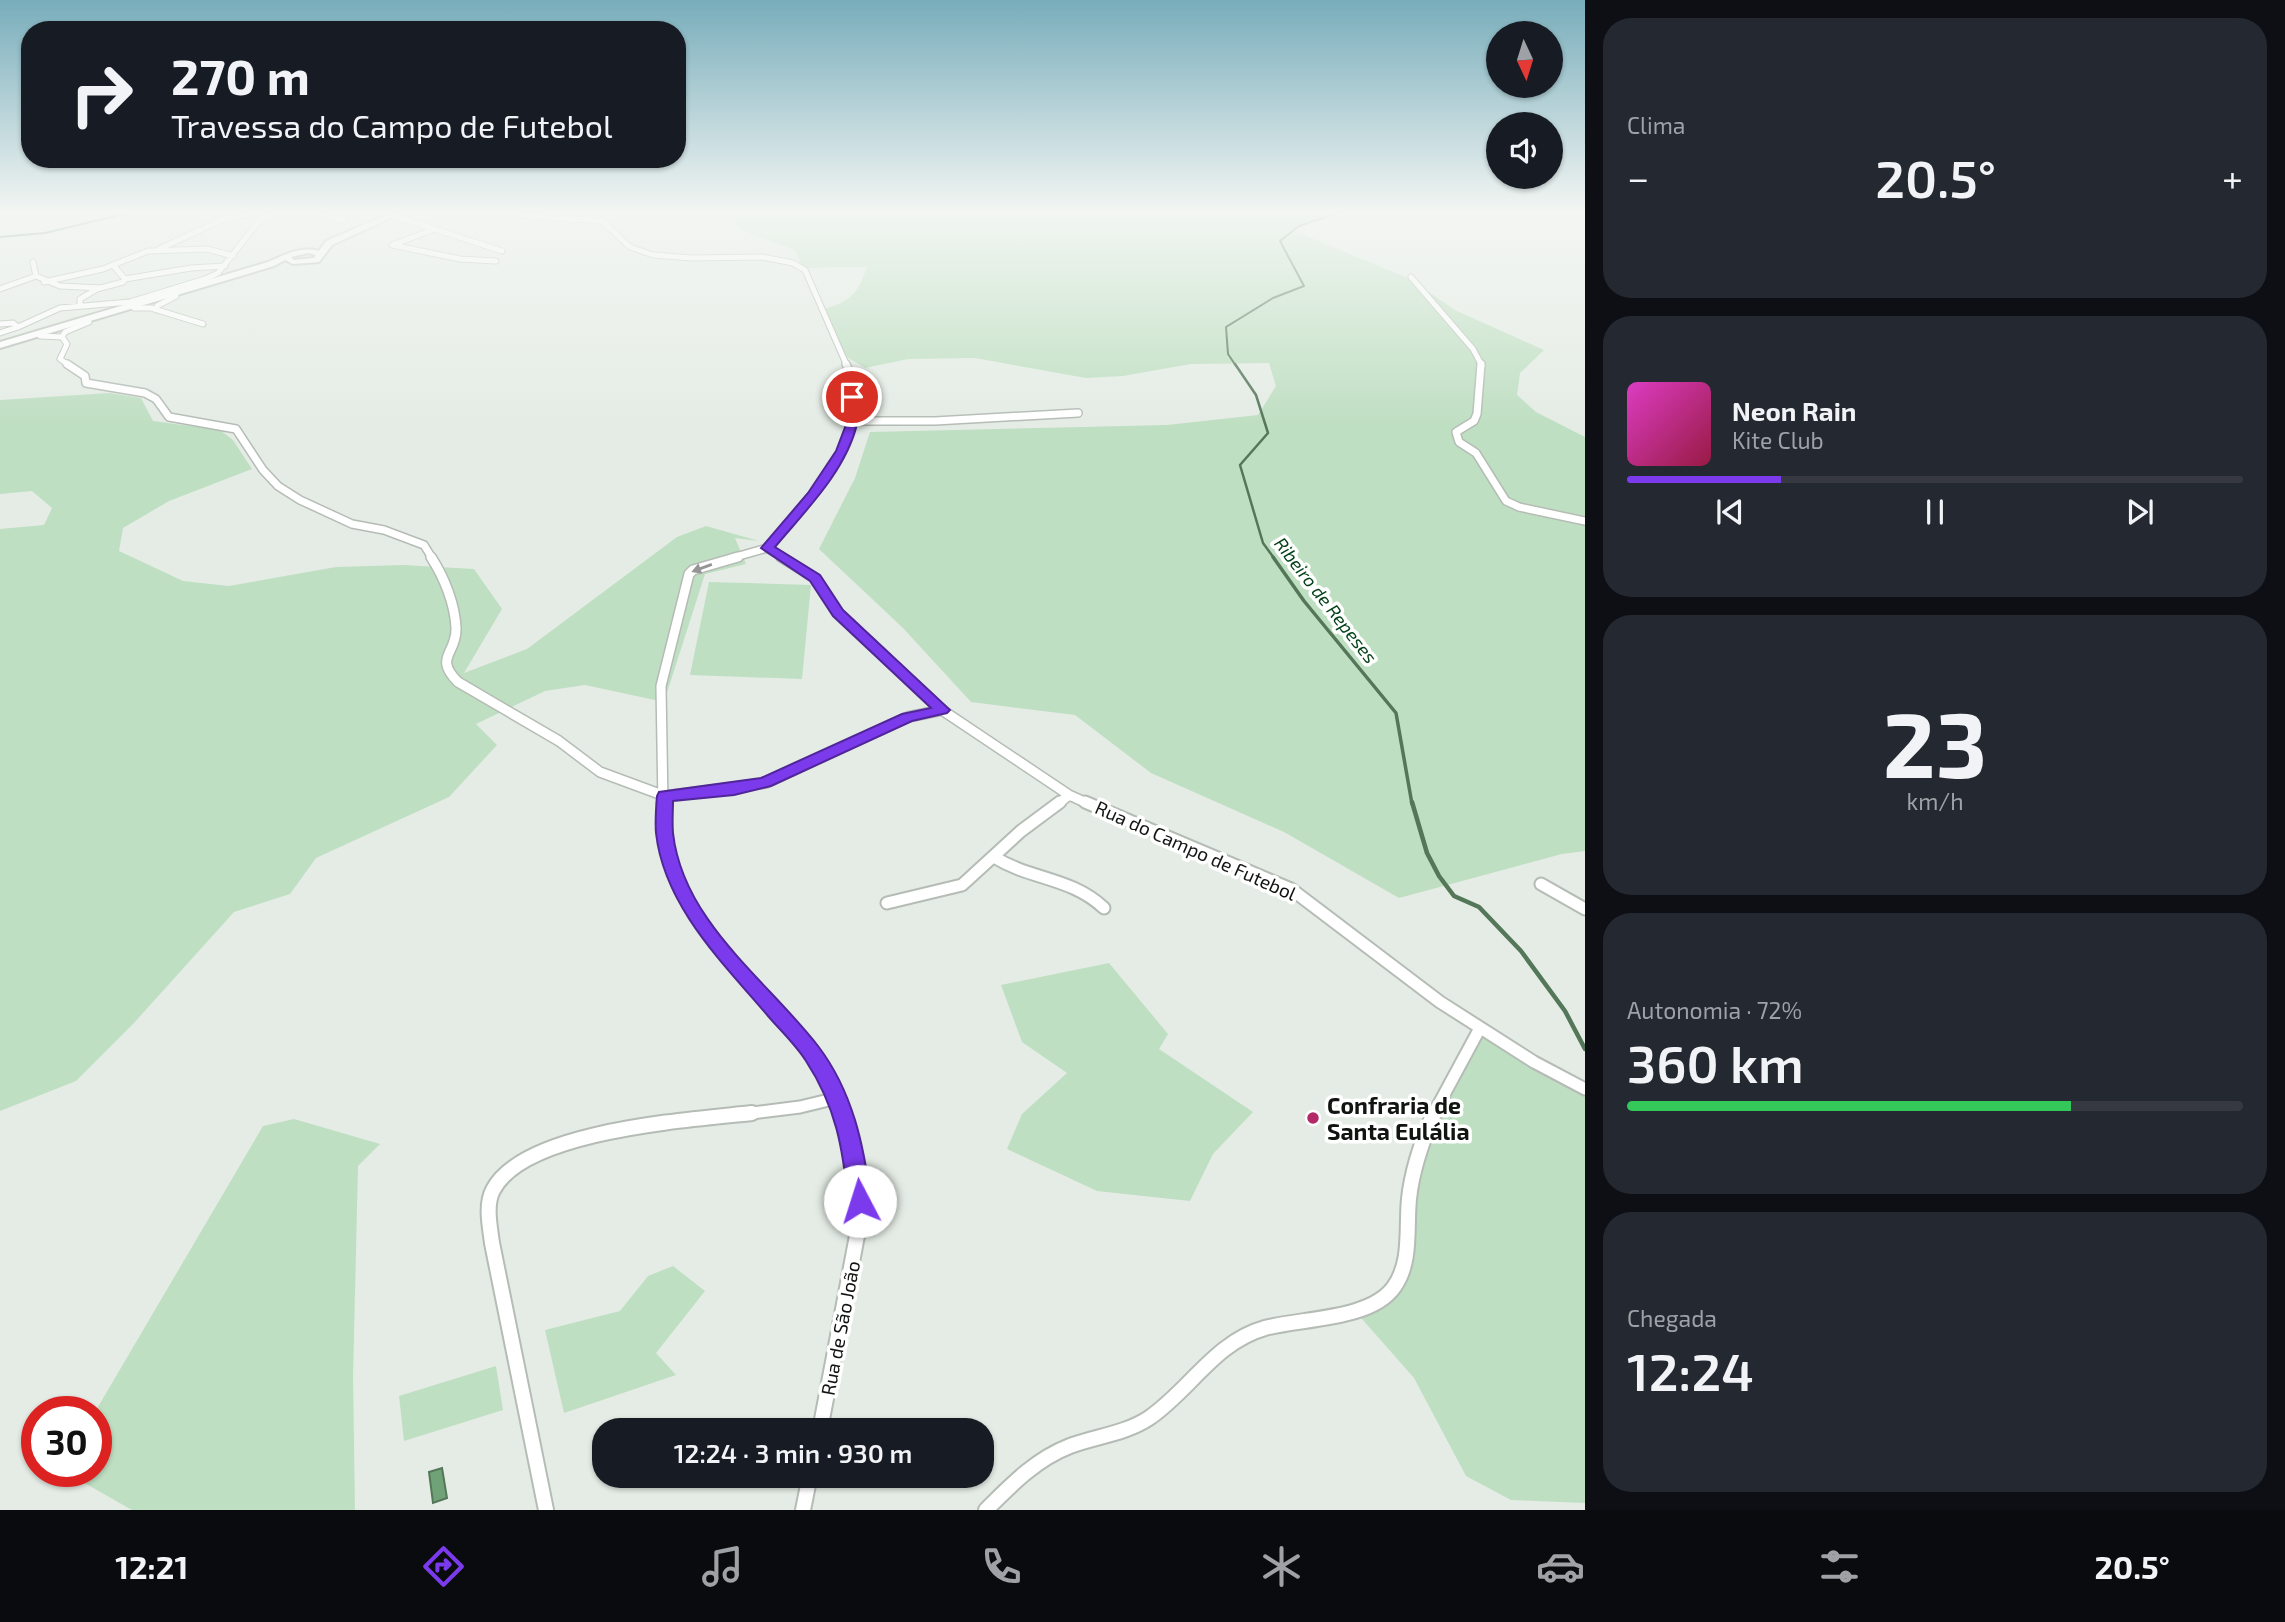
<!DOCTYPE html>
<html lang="pt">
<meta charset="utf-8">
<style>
:root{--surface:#171b24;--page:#242831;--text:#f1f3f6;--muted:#9ea1a6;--line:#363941;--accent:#7c3aed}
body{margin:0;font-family:"Exo 2",sans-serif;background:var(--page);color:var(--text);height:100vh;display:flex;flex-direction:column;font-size:26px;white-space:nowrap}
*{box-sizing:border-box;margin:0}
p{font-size:23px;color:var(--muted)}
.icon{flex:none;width:38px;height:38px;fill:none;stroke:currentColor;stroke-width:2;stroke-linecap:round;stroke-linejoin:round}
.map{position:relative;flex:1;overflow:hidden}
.drawer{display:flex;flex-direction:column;gap:18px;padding:18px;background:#0d0f14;width:700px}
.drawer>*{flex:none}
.banner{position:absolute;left:21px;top:21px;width:665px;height:147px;border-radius:28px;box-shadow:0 2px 5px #0004;background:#171b24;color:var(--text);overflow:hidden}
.needle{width:46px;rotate:176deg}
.fabs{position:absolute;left:1486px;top:21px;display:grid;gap:14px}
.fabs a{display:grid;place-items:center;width:77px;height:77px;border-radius:50%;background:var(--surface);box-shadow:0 2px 5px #0004;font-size:35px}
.speed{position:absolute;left:21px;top:1396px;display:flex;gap:14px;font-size:35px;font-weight:700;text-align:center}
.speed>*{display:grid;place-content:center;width:91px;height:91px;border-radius:50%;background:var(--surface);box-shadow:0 2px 5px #0004;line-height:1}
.speed .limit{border:10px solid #d22;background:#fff;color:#111}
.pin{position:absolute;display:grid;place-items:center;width:60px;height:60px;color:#fff;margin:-30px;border:4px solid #fff;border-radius:50%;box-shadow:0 2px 7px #0007}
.me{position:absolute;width:77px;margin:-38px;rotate:355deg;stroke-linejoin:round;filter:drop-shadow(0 0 5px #0008)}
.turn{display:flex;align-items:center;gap:24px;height:147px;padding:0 35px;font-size:32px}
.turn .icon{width:91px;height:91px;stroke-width:2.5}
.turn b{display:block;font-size:49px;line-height:60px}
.big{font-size:52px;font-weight:600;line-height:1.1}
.drawer .card{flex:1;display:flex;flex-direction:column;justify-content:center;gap:10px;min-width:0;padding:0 24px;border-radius:28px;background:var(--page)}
.drawer .dial{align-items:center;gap:0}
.dial b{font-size:91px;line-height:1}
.song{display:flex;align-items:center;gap:21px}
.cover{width:84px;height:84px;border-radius:10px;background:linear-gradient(135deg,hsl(310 70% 55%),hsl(340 70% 35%))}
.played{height:7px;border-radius:4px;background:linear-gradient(90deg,var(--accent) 25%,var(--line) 25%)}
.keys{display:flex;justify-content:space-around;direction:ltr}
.heat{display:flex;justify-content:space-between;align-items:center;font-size:38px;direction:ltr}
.charge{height:10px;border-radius:5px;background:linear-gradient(90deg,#34c759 72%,var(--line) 0)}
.trip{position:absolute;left:592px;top:1418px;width:402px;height:70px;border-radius:28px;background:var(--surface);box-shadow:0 2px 5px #0004;font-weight:600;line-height:70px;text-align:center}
.tabs{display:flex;height:112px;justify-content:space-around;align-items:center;background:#090b0e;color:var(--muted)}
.tabs .icon{width:49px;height:49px}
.tabs .active{color:var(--accent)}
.tabs b{font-size:32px;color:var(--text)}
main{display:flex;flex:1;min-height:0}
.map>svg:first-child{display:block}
.green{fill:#bfdfc2}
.water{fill:#70a277;stroke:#547759;stroke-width:2}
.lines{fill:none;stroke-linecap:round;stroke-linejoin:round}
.stream-far3{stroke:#547759;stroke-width:2}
.stream-far2{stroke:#547759;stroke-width:2.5}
.stream-far1{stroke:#547759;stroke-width:3.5}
.stream{stroke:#547759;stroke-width:4.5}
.street-far4-casing{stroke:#b5bcb5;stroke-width:7}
.street-far3-casing{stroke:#b5bcb5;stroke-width:10}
.street-far2-casing{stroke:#b5bcb5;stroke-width:12}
.street-far1-casing{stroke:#b5bcb5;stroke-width:15}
.street-casing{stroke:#b5bcb5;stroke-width:18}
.primary-casing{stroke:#b5bcb5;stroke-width:4}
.street-far4{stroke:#fff;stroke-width:5}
.street-far3{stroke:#fff;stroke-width:7}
.street-far2{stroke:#fff;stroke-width:9}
.street-far1{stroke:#fff;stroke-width:11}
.street{stroke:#fff;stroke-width:14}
.primary{fill:#fff;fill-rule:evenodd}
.oneway{fill:#949594}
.route{fill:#7c3aed;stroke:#51269a;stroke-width:2}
.poi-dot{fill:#b32968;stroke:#fff;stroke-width:2.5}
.labels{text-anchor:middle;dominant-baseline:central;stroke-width:7;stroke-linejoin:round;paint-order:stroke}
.far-water-label{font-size:18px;font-style:italic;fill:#034117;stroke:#fff}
.street-label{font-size:19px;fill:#121412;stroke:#fff}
.near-poi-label{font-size:23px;font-weight:bold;fill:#121412;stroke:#fff;text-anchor:start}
</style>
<main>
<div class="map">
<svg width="1585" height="1510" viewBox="0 0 1585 1510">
<rect width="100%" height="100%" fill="#e5ece5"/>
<!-- green -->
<path class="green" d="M715,213h618l-41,17 118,49 45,31 89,40 -24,23 -3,22 19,17 49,25v414l-23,3 -163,44 -115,-66 -133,-59 -76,-58 -104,-13 -68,-74 -84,-79 36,-71 15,-46 297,-7 91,-10 18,-29 -7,-23 -78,1 -68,12 -37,2 -111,-20 -67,1 -43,9 -18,-11 -25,-47c28,-9 35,-14 45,-43l-64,1 -8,-18 -44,-16z
M110,393l31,5 12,23 67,9 13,10 19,29 -83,32 -46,27 -4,23 64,30 46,5 107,-19 67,-2 71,4 28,40 -38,64 63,-24 150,-112 29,-11 53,15 -24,-3 11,26 -41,10 -41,128 -79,-17 -40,6 -69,33 21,21 -48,52 -133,61 -26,36 -56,18 -101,112 -57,57 -76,30v-582l44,-4 8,-17 -20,-17 -32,3v-94z
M709,582l102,3 -9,94 -112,-4z
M1109,963l59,71 -9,15 94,63 -40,42 -23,47 -93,-10 -90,-42 15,-35 45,-41 -45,-31 -21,-57z
M1480,1028l105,61v414l-74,-3 -45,-24 -52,-98 -59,-67 47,-36 16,-117z
M294,1119l86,25 -22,22 -5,211 2,133h-223l-67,-38h31l-1,-60 168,-286z
M673,1266l32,25 -49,62 20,22 -112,38 -19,-83 75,-19 28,-35z
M496,1366l7,44 -99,31 -5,-45z"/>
<!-- water -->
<path class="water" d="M442,1468l5,30 -14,5 -4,-31z"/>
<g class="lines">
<!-- stream-far3 -->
<path class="stream-far3" d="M0,237l45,-4 83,-20
M1236,366l-8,-12 -2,-27 47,-29 31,-12 -24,-45 19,-15 39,-13"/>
<!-- stream-far2 -->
<path class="stream-far2" d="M1235,364l21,31 12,38 -28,32 23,78 11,15"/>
<!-- stream-far1 -->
<path class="stream-far1" d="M1273,557l31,44 92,112 16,91"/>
<!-- stream -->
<path class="stream" d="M1412,802l15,51 12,23 15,20 25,11 42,44 44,60 20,38"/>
<!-- street-far4 casing -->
<g class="street-far4-casing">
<path id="street-far4" d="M316,213l29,8
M490,213l112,8 28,26 23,8 39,3 70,-1 31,6 12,7 42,96
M391,215l111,36
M435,229l-43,16 68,14 36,2
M159,249l65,-30 34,-6
M33,262l3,14 24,10 41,2
M1411,277l62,72 9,17
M125,279l66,-11 34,-2
M44,282l59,-13 45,-18 59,-2 26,7
M0,289l36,-13
M80,305v-6l17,-10 26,-7 2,-3 -12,-14
M134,308h17l52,16
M157,310v-4l19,-10
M0,324l13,-1 5,4 -18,6
M18,327l42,-19 70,-6 75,-23 13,-6 42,-53 12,-7
M40,336l22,1
M62,337l5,7 -7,15 10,7
M62,337l3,-5 24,-10"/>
</g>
<!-- street-far3 casing -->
<g class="street-far3-casing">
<path id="street-far3" d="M67,364l18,12 1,7 59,10 11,6 13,18 67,12 27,41 15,16 22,14 52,24 32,6 40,15 8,13
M1481,364l-4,50 -3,7 -18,11 3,10 17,11 30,48 13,6 66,14
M852,421h83l143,-8
M767,548l17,10
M732,558l35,-10 45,-53 30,-44 10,-29 -1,-47 -5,-11"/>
</g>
<!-- street-far2 casing -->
<g class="street-far2-casing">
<path id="street-far2" d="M431,557c13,20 24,47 25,71 1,26 -23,29 2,54l101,59 41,31 65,24
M781,557l34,21 23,35 104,97 127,85 20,9
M665,796l101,-13 142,-66 34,-7
M663,804l-2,-118 28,-112 4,-4 45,-13
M1058,804l11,-9"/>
</g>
<!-- street-far1 casing -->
<g class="street-far1-casing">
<path id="street-far1" d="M663,802l1,31 6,30 10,27 35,51 97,112 31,62
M1085,802l206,87 149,113 94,60 51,27
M994,857c37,23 77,20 110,51
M1541,884l44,25
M887,903l75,-18 59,-54 39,-29
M736,1115l64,-8 37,-9
M1433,1115l47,-87"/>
</g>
<!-- street casing -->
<g class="street-casing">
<path id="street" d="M820,1430l40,-210v-37l-17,-70
M546,1510l-54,-267c-2,-16 -7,-38 1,-53 31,-60 197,-70 259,-77
M803,1510l7,-35
M986,1510c25,-25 50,-51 84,-64 26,-10 55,-12 79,-28 41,-28 66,-76 116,-90 37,-10 106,-8 129,-41 18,-25 12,-59 15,-88 3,-30 13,-58 25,-86"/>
</g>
<!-- primary casing -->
<g class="primary-casing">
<path id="primary" d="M391,213h10l-69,32 -13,17 -26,2 -8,-4 -11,6 -274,82v-6l268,-80c17,-7 32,-16 51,-11l7,-10zM308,253l8,2 -2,3 -20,2 -3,-3z"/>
</g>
<!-- street-far4 -->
<use href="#street-far4" class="street-far4"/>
<!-- street-far3 -->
<use href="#street-far3" class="street-far3"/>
<!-- street-far2 -->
<use href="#street-far2" class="street-far2"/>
<!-- street-far1 -->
<use href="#street-far1" class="street-far1"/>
<!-- street -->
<use href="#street" class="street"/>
<!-- primary -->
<use href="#primary" class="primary"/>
</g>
<!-- one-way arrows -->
<defs><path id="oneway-solid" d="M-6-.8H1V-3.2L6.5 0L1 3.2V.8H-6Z" transform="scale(1.75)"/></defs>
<use class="oneway" href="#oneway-solid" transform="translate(702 568) rotate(160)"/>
<!-- sky -->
<linearGradient id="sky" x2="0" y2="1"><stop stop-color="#78adbb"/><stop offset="0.5" stop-color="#f3f6f3"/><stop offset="1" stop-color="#f3f6f3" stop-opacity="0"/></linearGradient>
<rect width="1585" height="424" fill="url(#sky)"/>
<!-- route -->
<path class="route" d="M848,394l9,3c0,8 2,19 0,27 -11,47 -52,87 -82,123l45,28 23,35 107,100 -3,3 -35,8 -141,65 -37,9 -61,6c0,10 -1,21 0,32 10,89 94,147 145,213 35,46 46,100 53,155l-3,7 -8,3 -8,-3 -4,-7c-5,-53 -12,-94 -42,-140 -10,-16 -25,-30 -38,-45 -45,-53 -104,-110 -112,-183 -1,-12 0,-25 1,-37l2,-4 102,-14 141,-64 29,-6 -98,-92 -23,-35 -49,-33 47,-55 28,-42 11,-29z"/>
<!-- markers -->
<circle class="poi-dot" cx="1313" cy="1118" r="7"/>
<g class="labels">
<!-- far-water labels -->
<g class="far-water-label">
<text transform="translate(1326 600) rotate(52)">Ribeiro de Repeses</text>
</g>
<!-- street labels -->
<g class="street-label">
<text transform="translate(1196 850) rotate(24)">Rua do Campo de Futebol</text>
<text transform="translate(840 1328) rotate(-79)">Rua de São João</text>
</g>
<!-- near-poi labels -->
<g class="near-poi-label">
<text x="1327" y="1105">Confraria de<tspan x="1327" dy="26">Santa Eulália</tspan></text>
</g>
</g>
</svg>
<div class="fabs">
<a><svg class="needle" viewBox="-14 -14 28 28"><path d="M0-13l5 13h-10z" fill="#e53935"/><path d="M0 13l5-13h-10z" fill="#9ea1a6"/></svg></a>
<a><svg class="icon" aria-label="sound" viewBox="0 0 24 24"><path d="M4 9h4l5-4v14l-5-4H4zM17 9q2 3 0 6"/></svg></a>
</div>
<div class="speed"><div class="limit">30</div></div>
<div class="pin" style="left:852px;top:397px;background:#d93025"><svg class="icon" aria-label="arrive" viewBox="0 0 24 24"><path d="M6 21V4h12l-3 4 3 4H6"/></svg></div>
<svg class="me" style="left:860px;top:1201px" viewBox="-20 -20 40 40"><circle r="19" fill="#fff"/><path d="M0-13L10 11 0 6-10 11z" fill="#7c3aed"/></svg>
<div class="trip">12:24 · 3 min · 930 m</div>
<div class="banner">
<div class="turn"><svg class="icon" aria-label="right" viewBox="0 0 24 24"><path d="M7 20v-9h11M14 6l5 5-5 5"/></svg><div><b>270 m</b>Travessa do Campo de Futebol</div></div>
</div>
</div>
<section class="drawer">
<div class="card"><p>Clima</p>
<div class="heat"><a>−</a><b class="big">20.5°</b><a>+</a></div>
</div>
<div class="card">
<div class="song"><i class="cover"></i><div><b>Neon Rain</b><p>Kite Club</p></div></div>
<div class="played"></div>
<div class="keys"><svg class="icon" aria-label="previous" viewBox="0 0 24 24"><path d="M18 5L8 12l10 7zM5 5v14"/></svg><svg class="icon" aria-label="pause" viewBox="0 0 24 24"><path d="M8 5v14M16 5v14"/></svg><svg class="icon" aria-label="next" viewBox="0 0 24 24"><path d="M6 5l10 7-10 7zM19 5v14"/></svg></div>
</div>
<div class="card dial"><b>23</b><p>km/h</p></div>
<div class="card"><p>Autonomia · 72%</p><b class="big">360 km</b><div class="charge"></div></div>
<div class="card"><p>Chegada</p><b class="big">12:24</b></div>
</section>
</main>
<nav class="tabs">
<b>12:21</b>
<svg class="icon active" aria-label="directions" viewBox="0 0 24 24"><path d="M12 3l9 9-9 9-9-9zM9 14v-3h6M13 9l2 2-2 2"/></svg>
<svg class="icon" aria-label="music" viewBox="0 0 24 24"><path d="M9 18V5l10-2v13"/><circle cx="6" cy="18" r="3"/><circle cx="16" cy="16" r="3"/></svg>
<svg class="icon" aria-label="phone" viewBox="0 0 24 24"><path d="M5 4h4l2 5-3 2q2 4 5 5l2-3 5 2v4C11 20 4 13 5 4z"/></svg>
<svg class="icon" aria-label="climate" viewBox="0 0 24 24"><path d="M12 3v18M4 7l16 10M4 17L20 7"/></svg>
<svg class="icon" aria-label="car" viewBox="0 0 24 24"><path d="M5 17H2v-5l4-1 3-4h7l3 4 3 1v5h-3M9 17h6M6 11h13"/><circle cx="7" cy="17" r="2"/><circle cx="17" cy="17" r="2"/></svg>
<svg class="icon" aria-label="filters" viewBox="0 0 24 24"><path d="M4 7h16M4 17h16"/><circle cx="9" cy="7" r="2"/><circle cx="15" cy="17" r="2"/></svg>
<b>20.5°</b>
</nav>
